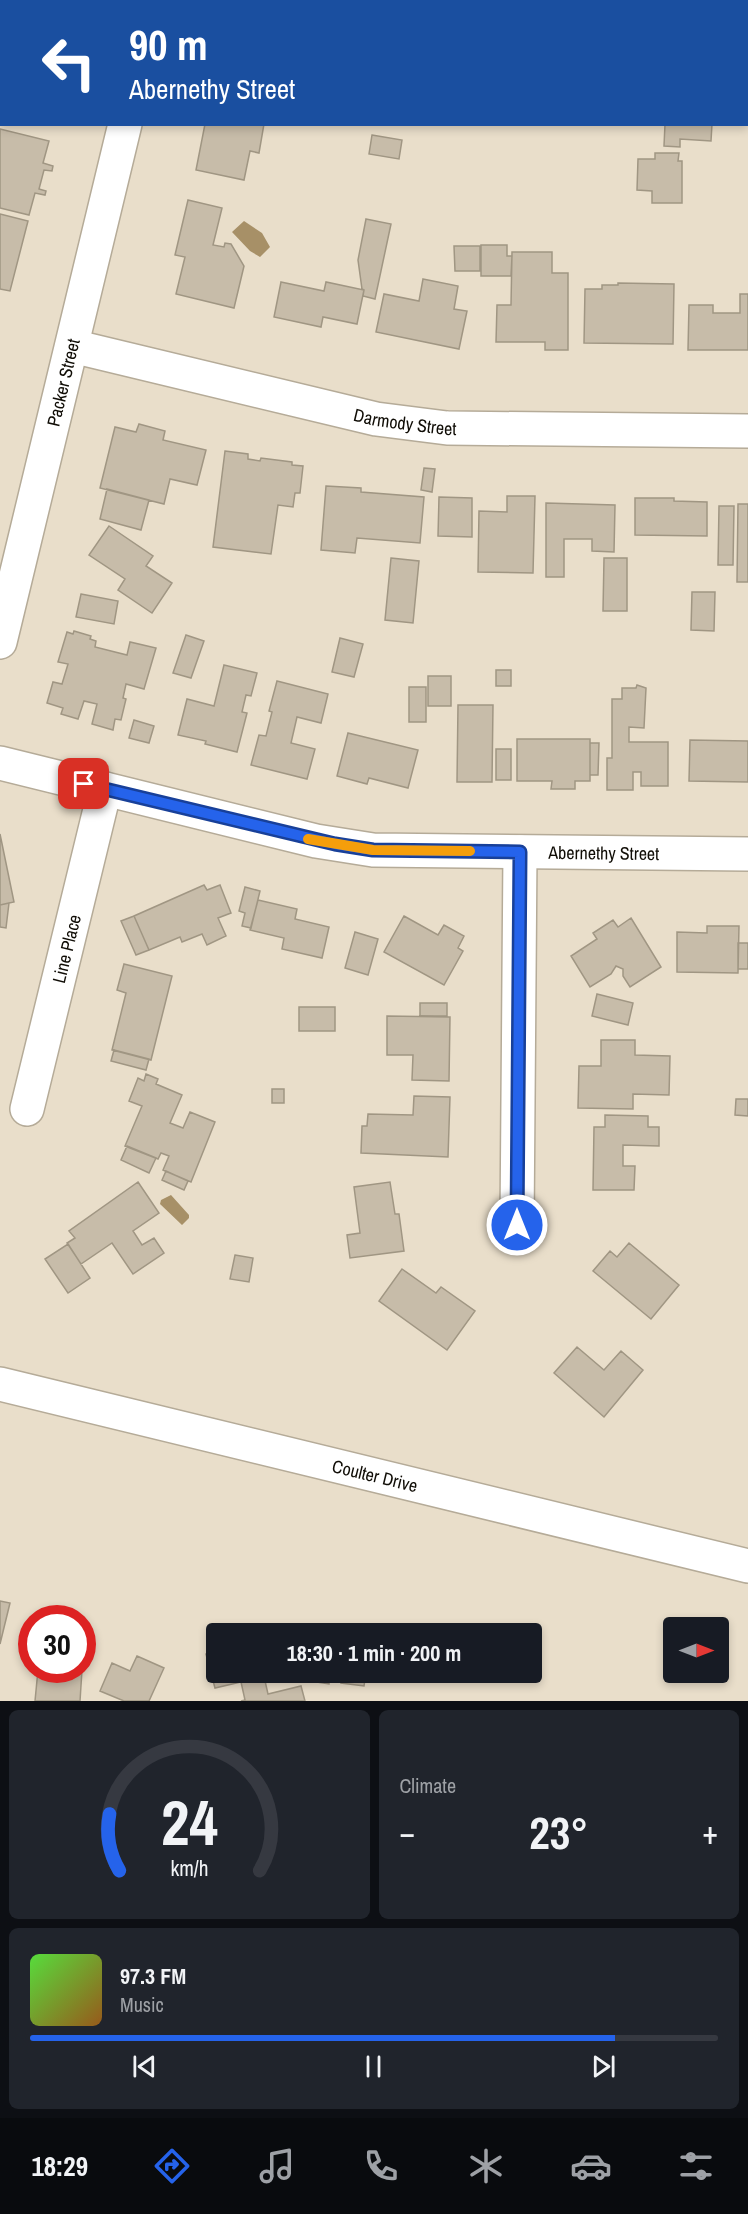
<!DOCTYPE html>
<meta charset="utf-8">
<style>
:root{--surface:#171b24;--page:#20242c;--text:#f1f3f6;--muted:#9ea1a6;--line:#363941;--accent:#2563eb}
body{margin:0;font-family:"Archivo Narrow",sans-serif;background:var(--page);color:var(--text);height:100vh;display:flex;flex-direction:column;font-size:22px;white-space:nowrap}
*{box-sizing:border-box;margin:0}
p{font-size:20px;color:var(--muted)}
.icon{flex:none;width:33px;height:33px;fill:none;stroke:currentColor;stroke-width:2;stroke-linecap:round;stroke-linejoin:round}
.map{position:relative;height:1701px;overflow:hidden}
.details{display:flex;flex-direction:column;gap:9px;padding:9px;background:#0d0f14;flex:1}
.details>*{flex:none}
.banner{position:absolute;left:0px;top:0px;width:748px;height:126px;box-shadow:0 3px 9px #0003;background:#1a4fa0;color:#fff;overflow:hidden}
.needle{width:39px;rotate:90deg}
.tools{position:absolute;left:663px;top:1617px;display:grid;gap:12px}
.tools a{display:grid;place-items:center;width:66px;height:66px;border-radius:6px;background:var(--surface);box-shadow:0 3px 9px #0003;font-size:30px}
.speed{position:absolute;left:18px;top:1605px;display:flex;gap:12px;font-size:30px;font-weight:700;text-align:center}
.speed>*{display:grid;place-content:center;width:78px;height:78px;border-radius:50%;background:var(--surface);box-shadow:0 3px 9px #0003;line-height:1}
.speed .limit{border:9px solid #d22;background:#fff;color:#111}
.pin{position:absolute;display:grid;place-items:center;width:51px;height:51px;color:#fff;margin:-26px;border-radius:12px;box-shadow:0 3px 9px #0006}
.me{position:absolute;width:66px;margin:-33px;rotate:0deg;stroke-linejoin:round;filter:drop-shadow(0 0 4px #0008)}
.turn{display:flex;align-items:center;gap:21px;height:126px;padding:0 30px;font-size:27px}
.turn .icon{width:78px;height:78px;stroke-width:2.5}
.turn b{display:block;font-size:42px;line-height:51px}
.big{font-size:45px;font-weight:700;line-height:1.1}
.details .card{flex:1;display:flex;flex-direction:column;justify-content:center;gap:9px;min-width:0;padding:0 21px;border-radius:9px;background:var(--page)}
.details .dial{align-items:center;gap:0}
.dial svg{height:156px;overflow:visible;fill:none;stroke:var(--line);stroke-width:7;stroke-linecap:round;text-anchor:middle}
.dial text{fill:var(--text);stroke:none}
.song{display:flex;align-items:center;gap:18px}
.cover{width:72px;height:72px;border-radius:9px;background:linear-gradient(135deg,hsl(110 70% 55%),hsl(30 70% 35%))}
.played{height:6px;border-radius:3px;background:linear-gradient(90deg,var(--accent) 85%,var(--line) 85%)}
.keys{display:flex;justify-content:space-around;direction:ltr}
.heat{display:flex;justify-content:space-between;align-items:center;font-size:33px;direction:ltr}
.details .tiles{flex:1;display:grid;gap:9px;grid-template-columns:1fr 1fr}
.card:last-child{grid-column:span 2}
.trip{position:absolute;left:206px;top:1623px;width:336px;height:60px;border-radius:6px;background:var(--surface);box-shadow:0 3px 9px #0003;font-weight:700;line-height:60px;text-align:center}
.menu{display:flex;height:96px;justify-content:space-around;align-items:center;background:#090b0e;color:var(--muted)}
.menu .icon{width:42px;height:42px}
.menu .on{color:var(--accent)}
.menu b{font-size:27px;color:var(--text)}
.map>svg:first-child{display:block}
.water{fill:#a79067}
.building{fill:#c7bca9;stroke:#a09683;stroke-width:1.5}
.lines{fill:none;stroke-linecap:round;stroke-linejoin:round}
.minor-casing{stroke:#b5ab98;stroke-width:36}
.major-casing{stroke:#b5ab98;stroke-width:36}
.minor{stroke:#fff;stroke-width:33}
.major{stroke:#fff;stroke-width:33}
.route-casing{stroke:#184099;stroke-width:15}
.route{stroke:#2563eb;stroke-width:10}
.slow{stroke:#f59e0b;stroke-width:10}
.labels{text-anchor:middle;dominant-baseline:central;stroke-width:4.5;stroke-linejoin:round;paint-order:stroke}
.street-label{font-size:18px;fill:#100d06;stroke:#fff}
</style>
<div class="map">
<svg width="748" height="1701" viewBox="0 0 748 1701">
<rect width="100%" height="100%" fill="#e9deca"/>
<!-- water -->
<path class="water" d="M244,221l18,12 8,14 -10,10 -10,-6 -18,-19z
M171,1195l18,20v3l-7,7 -22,-21 1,-4z"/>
<!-- building -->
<path class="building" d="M205,124h59l-5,29 -9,-2 -6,29 -48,-10z
M665,124h47l-1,17 -31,-2v8l-16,-1z
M0,129l49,12 -6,22 10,3 -1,5 -8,-1 -5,19 7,2 -1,4 -10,-2 -6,22 -29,-7z
M372,135l30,5 -3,19 -30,-5z
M655,153h24l-1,8h4v42h-30v-12l-15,-1 1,-31h17z
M188,200l34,8 -9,37 11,2 1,-4 6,1 13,22 -10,42 -58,-14 9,-37 -10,-2z
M0,214l28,7 -18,70 -10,-2z
M366,219l25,5 -16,75 -12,-3 1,-6 -2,-1 -4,-29z
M481,245h26v11h5l-1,20h-30z
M454,246h26v25h-25z
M512,252h40v21h16v77h-23v-8h-49l1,-37h14z
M423,279l35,7 -4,23 13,2 -8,38 -83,-17 8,-38 35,7z
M281,282l43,9 2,-9 38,8 -7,34 -34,-7 -2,10 -47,-10z
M618,283l56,1 -1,60 -89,-1 1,-54h17v-4h16z
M740,294h8v56h-60l1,-45h24v8h27z
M139,424l26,7 -2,9 43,10 -9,35 -27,-6 -6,25 -64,-16 15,-61 21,5z
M225,451l23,3v5l12,2 1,-3 31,4v3l11,1 -3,27h-5l-2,14 -15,-2 -7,49 -58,-7z
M424,468l11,1 -3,23 -11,-2z
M326,486l35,2v4l63,5 -4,46 -63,-5 -2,15 -34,-3z
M107,489l42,11 -8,30 -41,-11z
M507,496h28l-2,77 -55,-1 1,-61 28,1z
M439,497l33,1v39l-34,-1z
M635,498h39v3l33,1v34l-72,-1z
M546,503l69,2 -1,47 -22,-1v-12h-28v38h-18z
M738,504h10v78h-11z
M719,506h15l-1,59h-15z
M109,526l44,30 -7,10 26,17 -20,30 -34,-23 7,-11 -36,-24z
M391,558l28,3 -6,62 -28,-3z
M604,558h23v53h-24z
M692,592h23l-1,39 -23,-1z
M81,594l37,7 -4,23 -38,-7z
M74,631l17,5 -1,3 6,2 -1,6 32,8 3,-13 26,6 -12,41 -18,-5 -3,14 3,1 -5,21 -6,-1 -2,11 -21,-6 5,-20 -13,-3 -6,18 -17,-5 2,-6 -16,-5 6,-21 9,2 6,-20 -10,-2 9,-30 6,2z
M186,635l18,6 -13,37 -18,-5z
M340,638l23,6 -9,33 -22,-5z
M224,665l33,8 -6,23 -5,-1 -4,17 5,1 -10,39 -32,-8 1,-3 -28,-6 9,-36 27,7z
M496,670h15v16h-15z
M428,676h23v30h-23z
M277,681l51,13 -7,29 -24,-6 -6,26 24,6 -8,30 -56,-14 8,-30 7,1 6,-24 -3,-1z
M637,685l9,3 -2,40 -15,-1v15h39v44h-27v-14h-8v18h-26v-32h5v-59h10v-11h14z
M409,687h17v35h-17z
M458,705h35l-1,77h-35z
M134,720l20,6 -5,17 -20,-5z
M348,733l70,17 -10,38 -39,-10 -2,6 -30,-8z
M517,739h73v42h-15v8h-24l1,-8h-35z
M690,740l58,1v41l-59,-1z
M590,743h9l-1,32h-8z
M496,749h15v31h-15z
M0,834l14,68 -14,3z
M204,885l3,5 13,-5 11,28 -13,5 8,18 -19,9 -5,-11 -20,8 -2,-5 -31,13 -15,-34z
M245,887l15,4 -9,37 -9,-2 3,-13 -6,-2z
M258,900l39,9 -2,10 34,8 -7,31 -40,-9 2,-11 -34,-8z
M9,903l-3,25 -6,-1v-22z
M134,916l15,34 -13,5 -15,-34z
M404,916l34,19 6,-10 20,11 -6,12 5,3 -19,34 -60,-33z
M631,918l30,49 -31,20 -7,-11v-7l-7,-3 -5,8 -21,13 -19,-31 26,-17 -4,-6 20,-13 5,7z
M707,926h32l-1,47 -61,-1v-40l30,1z
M355,932l23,7 -10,36 -23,-7z
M738,943h10v26h-10z
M124,964l48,12 -21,84 -39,-10 14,-57 -9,-3z
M597,994l36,9 -5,22 -36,-9z
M420,1003h27v13h-27z
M299,1007h36v24h-36z
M387,1016l63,1 -1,64 -37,-1 1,-25h-26z
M601,1040h34v15l35,1 -1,39 -36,-1v15l-55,-1 1,-42h22z
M114,1050l35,9 -3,11 -35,-9z
M146,1074l12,5 -2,5 26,11 -12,28 13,5 7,-16 25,10 -24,60 -28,-12 6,-14 -8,-3 -3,6 -33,-13 17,-40 -13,-5 9,-23 6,3z
M272,1089h12v14h-12z
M414,1096l36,1 -2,60 -87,-4 1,-27h5l1,-12 45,1z
M736,1099h12v17l-13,-1z
M605,1115l43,1v11h11v19l-36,-1v21h12l-1,24h-41l1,-63h11z
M127,1146l29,12 -7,15 -28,-13z
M166,1171l22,10 -4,9 -22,-10z
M138,1182l21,31 -26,18 9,14 12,-7 10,15 -31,21 -21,-31 -31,21 -14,-21 8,-5 -6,-7z
M390,1182l5,32h4l5,37 -54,7 -3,-23 13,-2 -6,-46z
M629,1243l50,42 -28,34 -58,-48 17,-20 7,6z
M68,1244l22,34 -22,15 -23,-34z
M235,1255l18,3 -4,24 -19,-3z
M402,1269l34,24 5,-6 34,24 -28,39 -68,-49z
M577,1347l27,23 17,-19 22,19 -39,47 -50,-44z
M0,1601l10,2 -10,41z
M216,1652v20h23l2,10 -26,6 -9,-34z
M137,1656l27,12 -15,33h-25l-24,-10 12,-28 18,8z
M38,1670h44l-2,31h-45z
M263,1672l5,22 33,-8 4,15h-64l4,-1 -6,-27z
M305,1672h25l-1,12 -25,-4z
M343,1672h23l-2,14 -23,-3z"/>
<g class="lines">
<!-- minor casing -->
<g class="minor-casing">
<g id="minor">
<path d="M164,2l1,-2"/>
<path id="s1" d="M72,346l304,73 71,9 301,3"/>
<path id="s2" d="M0,642l125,-518"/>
<path id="s3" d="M0,763l316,78 57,9 375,4"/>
<path id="s4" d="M27,1109l78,-320"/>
<path d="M517,1225l3,-373"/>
</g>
</g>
<!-- major casing -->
<g class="major-casing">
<g id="major">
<path id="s5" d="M0,1384l748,182"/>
</g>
</g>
<!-- minor -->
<use href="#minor" class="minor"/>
<!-- major -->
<use href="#major" class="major"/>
</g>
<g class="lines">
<!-- route casing -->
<g class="route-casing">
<path id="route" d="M84,784l251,60 38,6 147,2 -3,373"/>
</g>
<!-- route -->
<use href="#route" class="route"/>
<!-- slow -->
<path class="slow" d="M308,839l65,11 97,1"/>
</g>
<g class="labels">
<!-- street labels -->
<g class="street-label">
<text stroke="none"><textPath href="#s2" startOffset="267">Packer Street</textPath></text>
<text stroke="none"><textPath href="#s1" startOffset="342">Darmody Street</textPath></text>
<text stroke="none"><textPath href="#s3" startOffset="614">Abernethy Street</textPath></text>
<text stroke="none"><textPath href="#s4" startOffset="165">Line Place</textPath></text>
<text stroke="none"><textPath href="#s5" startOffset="386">Coulter Drive</textPath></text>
</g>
</g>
</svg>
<div class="tools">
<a><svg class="needle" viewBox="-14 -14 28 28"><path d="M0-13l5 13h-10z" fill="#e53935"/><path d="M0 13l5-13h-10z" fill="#9ea1a6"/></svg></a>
</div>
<div class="speed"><div class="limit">30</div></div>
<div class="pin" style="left:84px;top:784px;background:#d93025"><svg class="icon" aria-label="arrive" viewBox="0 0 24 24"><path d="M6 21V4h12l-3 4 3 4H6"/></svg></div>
<svg class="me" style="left:517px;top:1225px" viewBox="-20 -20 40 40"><circle r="17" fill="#2563eb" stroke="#fff" stroke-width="3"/><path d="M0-11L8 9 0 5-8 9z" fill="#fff"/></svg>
<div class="trip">18:30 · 1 min · 200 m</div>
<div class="banner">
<div class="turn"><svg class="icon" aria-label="left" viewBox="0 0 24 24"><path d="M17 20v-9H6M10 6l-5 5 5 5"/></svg><div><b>90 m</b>Abernethy Street</div></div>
</div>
</div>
<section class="details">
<div class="tiles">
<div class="card dial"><svg viewBox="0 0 100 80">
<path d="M14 69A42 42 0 1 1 86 69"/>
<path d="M14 69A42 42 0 0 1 9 40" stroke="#2563eb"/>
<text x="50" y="56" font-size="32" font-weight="700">24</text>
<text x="50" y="72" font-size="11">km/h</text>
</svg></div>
<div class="card"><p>Climate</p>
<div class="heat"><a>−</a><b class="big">23°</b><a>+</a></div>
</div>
<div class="card">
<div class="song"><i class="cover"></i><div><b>97.3 FM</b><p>Music</p></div></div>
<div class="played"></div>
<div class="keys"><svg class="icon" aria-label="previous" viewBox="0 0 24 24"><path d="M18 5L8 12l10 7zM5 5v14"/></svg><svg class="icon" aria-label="pause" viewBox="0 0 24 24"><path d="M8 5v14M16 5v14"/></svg><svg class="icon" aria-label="next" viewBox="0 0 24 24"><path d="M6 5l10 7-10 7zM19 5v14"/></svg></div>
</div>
</div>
</section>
<nav class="menu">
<b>18:29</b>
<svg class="icon on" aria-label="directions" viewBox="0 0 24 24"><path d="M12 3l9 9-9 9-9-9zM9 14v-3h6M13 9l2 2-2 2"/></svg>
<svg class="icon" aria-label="music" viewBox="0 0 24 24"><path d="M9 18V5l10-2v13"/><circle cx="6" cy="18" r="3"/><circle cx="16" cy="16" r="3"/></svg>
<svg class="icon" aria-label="phone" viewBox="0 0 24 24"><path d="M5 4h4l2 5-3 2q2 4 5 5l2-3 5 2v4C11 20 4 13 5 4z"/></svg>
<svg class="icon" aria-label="climate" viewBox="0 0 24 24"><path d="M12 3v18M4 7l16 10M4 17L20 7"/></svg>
<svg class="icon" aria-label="car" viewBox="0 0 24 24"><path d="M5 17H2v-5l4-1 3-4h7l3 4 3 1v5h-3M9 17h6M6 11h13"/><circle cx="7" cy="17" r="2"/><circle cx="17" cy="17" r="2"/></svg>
<svg class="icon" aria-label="filters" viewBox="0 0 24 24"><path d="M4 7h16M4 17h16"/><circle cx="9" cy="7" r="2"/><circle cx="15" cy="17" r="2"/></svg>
</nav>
